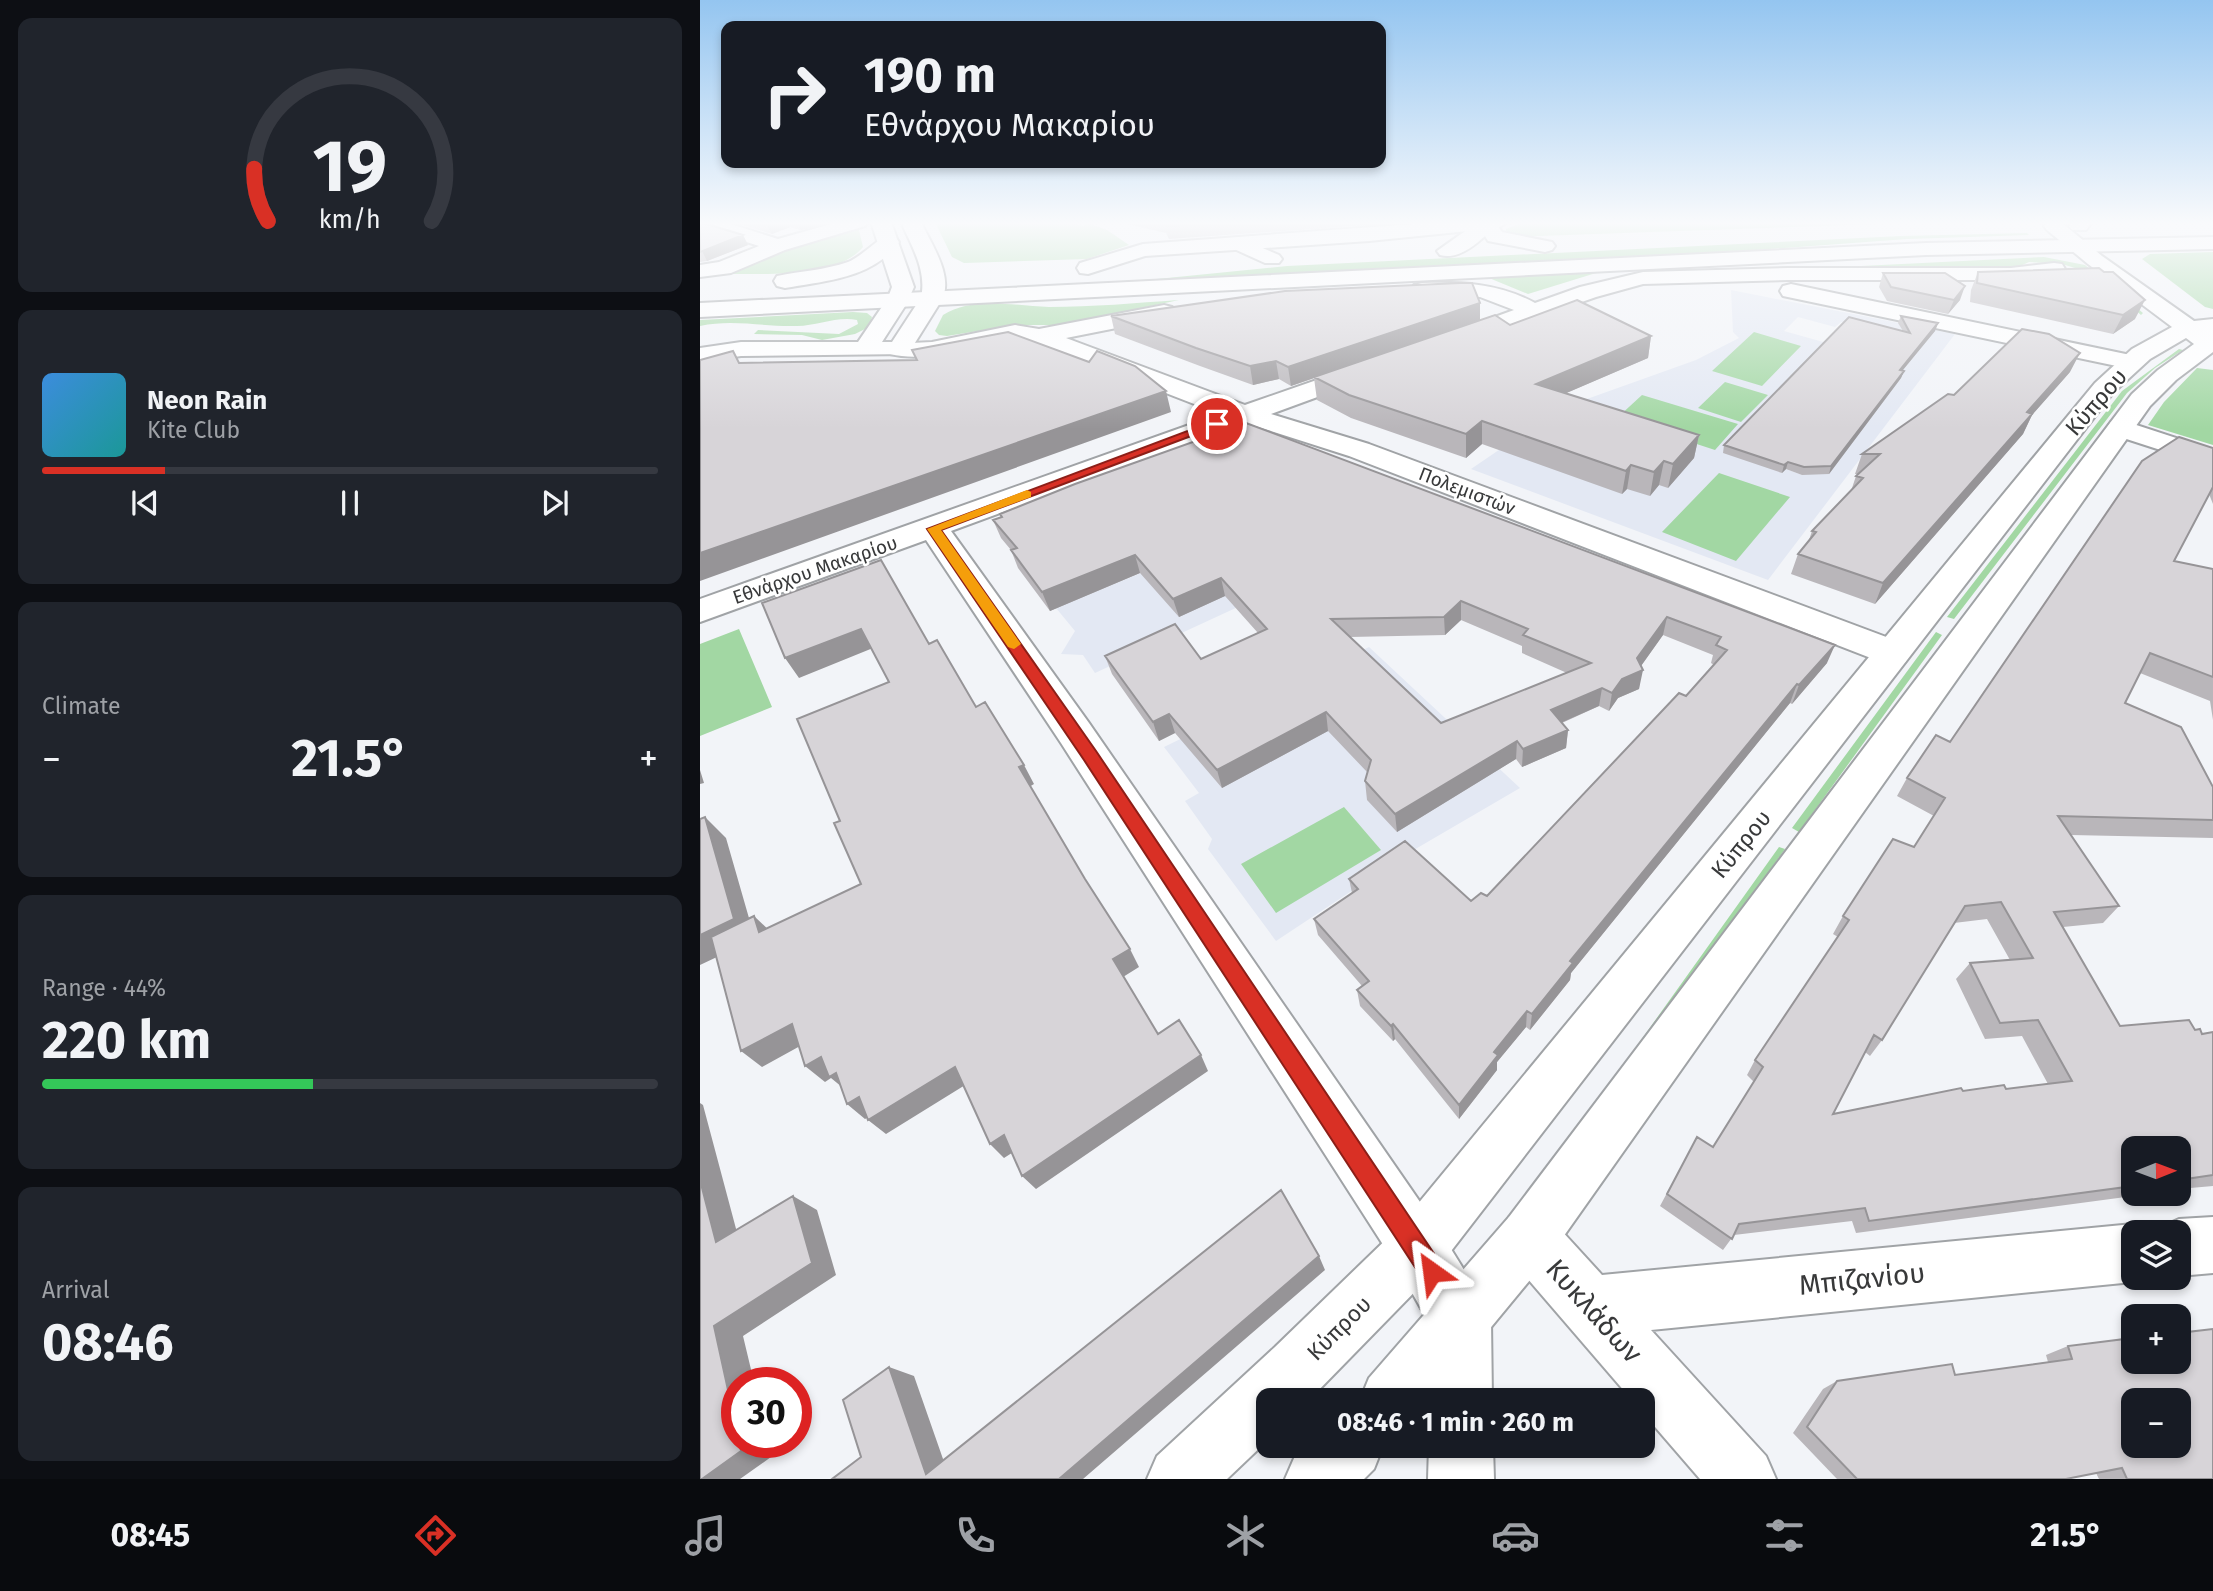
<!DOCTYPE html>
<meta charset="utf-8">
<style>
:root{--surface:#171b24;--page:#20242c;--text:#f1f3f6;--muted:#9ea1a6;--line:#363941;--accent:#d93025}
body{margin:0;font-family:"Fira Sans",sans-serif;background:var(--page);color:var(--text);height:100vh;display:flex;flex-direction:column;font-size:26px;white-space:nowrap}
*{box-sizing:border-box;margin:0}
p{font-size:23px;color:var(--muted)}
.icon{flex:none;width:38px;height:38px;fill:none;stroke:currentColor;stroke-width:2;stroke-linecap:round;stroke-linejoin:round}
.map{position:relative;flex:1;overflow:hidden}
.details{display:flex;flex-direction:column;gap:18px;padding:18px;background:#0d0f14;width:700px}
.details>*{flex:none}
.top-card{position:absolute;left:21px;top:21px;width:665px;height:147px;border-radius:14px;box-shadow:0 4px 10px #0003;background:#171b24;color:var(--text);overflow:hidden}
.needle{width:46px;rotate:89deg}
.fabs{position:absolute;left:1421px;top:1136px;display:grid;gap:14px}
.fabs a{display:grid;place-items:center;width:70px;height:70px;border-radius:14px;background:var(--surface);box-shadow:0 4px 10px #0003;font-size:35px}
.speed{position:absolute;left:21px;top:1367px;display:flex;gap:14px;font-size:35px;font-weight:700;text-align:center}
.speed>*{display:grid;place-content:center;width:91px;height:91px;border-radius:50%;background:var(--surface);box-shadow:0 4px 10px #0003;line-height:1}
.speed .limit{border:10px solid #d22;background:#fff;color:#111}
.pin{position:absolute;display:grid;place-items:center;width:60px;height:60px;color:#fff;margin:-30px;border:4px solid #fff;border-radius:50%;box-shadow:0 2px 7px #0007}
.me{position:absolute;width:77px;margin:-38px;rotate:329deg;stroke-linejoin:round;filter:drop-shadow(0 0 5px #0008)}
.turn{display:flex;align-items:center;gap:24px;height:147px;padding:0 28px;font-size:32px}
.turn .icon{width:91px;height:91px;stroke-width:2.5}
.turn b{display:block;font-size:49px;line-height:60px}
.big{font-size:52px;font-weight:700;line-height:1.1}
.details .widget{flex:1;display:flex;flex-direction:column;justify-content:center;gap:10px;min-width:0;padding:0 24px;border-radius:14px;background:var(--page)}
.details .dial{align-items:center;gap:0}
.dial svg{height:182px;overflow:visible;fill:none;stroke:var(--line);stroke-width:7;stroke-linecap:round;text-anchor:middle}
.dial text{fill:var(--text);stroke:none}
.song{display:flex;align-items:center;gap:21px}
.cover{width:84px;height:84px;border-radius:10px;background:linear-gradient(135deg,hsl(210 70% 55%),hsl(180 70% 35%))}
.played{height:7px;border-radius:4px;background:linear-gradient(90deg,var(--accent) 20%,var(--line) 20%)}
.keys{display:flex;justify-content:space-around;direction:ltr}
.heat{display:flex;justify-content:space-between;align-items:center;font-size:38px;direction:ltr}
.charge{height:10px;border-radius:5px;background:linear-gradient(90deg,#34c759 44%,var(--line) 0)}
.trip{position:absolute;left:556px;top:1388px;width:399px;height:70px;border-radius:14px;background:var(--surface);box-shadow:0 4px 10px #0003;font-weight:700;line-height:70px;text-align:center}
.menu{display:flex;height:112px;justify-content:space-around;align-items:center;background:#090b0e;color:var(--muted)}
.menu .icon{width:49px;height:49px}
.menu .on{color:var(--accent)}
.menu b{font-size:32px;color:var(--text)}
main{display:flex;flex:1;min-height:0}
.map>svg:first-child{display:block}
.built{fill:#e3e8f3;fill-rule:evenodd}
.green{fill:#a2d7a3}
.forest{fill:#95d097}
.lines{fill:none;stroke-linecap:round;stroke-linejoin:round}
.minor-casing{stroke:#a0a3a6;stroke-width:4}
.tertiary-casing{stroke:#a0a3a6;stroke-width:4}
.secondary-casing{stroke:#a0a3a6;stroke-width:4}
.primary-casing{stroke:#a0a3a6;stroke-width:4}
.minor{fill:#fff;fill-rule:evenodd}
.tertiary{fill:#fff;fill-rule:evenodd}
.secondary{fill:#fff;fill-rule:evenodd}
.primary{fill:#fff;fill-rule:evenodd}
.wall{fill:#b9b6ba;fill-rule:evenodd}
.shaded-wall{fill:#969497}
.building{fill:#d7d4d8;stroke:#969497;stroke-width:2;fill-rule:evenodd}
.route{fill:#d93025;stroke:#8d1f18;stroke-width:2}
.slow{fill:#f59e0b}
.labels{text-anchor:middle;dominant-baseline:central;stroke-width:5;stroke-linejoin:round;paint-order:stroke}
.far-street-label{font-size:19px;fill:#38393a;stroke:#fff}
.street-label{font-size:23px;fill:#38393a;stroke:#fff}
.near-street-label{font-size:28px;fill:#38393a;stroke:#fff}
</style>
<main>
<section class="details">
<div class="widget dial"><svg viewBox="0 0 100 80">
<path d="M14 69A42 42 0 1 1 86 69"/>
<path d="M14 69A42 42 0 0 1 8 46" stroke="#d93025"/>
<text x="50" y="56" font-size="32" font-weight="700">19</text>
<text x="50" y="72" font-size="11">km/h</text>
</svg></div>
<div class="widget">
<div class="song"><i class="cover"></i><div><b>Neon Rain</b><p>Kite Club</p></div></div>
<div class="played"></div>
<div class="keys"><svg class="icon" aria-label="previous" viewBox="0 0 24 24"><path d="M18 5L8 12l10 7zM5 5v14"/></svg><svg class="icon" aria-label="pause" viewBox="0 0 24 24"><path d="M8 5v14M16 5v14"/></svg><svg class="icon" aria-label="next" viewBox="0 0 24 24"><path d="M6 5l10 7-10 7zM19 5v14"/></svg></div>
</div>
<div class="widget"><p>Climate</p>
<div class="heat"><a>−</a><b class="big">21.5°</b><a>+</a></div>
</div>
<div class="widget"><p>Range · 44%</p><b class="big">220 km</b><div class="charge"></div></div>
<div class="widget"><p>Arrival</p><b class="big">08:46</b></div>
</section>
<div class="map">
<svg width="1513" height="1479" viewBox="0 0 1513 1479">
<rect width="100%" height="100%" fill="#f2f4f8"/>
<!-- built -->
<path class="built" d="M1031,290l224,44 -187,246 -297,-111 88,-60 137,-49 43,-22 -6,-6zM1098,317l37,10 6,-5 68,18 -107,135 -16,-6 62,-120 -64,-18z
M509,545l85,36 -199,92 -12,-18 -22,-1 14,-23 -19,-23z
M669,647l151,141 -108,63 -136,90 -68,-92 4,-10 -27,-38 14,-8 -35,-46z"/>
<!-- green -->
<path class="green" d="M235,222h131l17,4 5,-3 19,7 22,15 -42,14 -123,4 -12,-6z
M823,222h413l-423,15 -7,-3v-5z
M158,226l5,21c-27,33 -103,26 -142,27z
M1513,252v57l-8,-2 -63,-48 8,-5z
M1344,257l41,8 58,48 -2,2 -28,-25 -23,-9 -15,-13 -13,-4 -33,-2 -24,11 -205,-4z
M896,273l-68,21 -39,-16z
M479,300l-118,25h-46l-68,11 -8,-1 -4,-4 8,-16c29,-19 73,-9 106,-8 43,0 87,-4 130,-7z
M153,312l14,1 5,4 -3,10 -14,7 -33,6 -20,-5 -48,-1 4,-4 81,4 19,-10 -1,-4c-20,-4 -40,6 -60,6 -33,1 -64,-7 -97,0v-6z
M1054,332l47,14 -39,40 -50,-15z
M1479,349l4,1 -28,18 -28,25 -173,226 -7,-2 175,-226z
M1497,368l16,2v75l-65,-20 16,-23z
M1025,382l43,13 -27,27 -43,-14z
M942,395l96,29 -23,26 -98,-32z
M1019,473l71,24 -54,64 -74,-29z
M39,629l33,78 -72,29v-92z
M1236,632l6,3 -143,197 -7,-4z
M644,807l37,43 -105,63 -35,-49z
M1079,847l6,2 -228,323 -6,-6z"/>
<!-- forest -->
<path class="forest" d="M1327,233l2,2 -122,4 -151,11 -772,39 173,-10 130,-13 614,-30z"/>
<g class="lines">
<!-- minor casing -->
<g class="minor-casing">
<path id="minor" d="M0,222h24l54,17 60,-17h30l-3,4 -80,24 -54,23 -31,4v-12l19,-3 40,-16 -59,-19z
M1354,263l8,1 3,5 -3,5 -51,6h-223l-145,4 -47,13 -140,49 -8,-2 -4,-5 4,-5 66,-24 -34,-13h-58l-8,-2 -3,-5 3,-5 8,-2c41,-1 76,0 113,20l45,-16 63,-15 145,-4h223z
M1091,284l349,73 3,5 -3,5 -9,2 -348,-73 -3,-5 3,-5z
M464,305l8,2 3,5 -3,5 -106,21 179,67 109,-38 9,-3 9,3 4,5 -4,5 -101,37 98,30 536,200 6,9 -6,9 -12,3 -12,-3 -532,-206 -103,-33 -295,108 138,192 349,505 44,71 9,21 1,80h-62l1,-74 -33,-58 -337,-525 -135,-203 -226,82v-23l520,-185 -186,-72c-48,-8 -95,24 -144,12l-3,-5 3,-5 42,-2 83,-17 24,4z
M1421,420l92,30v17l-102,-33 -4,-6 4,-6z
M829,1209l20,8 53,58 531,-51 18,8h-18v46h10l-10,4 -482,48 115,126 10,23h-76l-57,-66v-13h-11l-123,-143 -8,-20 8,-20z
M1513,1217v56l-34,3v-44h-22l2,-4 20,-9z
M729,1446h64l1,33h-66z"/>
</g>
<!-- tertiary casing -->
<g class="tertiary-casing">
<path id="tertiary" d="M741,222h67l-10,6 -129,13 -224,15 -57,18 -8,-1 -3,-5 3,-5 63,-19z
M1372,222h20l-6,8h-14l-3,-4z
M232,291l8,2 3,5 -35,56 -167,2 -41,6v-14l41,-6h117l32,-47h16l3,5 -27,42h10l32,-49z"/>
</g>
<!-- secondary casing -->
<g class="secondary-casing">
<path id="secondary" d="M171,222h20l23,65 -8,18h-16l-3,-5 5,-13z
M201,222h20c10,22 35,57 19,81h-16l-3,-5c6,-28 -9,-51 -20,-76z
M1347,222h14l41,34 92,65 19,-2v33l-37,28 -26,26 -601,851 -118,143h-71l9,-22 140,-161 623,-823 26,-24 36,-26 -8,-6 -36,21 -37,34 -675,875 -129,132h-40v39l-42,40h-80l10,-23 118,-109 123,-119 697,-845 37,-34 40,-22 -84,-63 -41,-34 -3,-4z
M605,1446h78l-9,23 -10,10h-79l10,-23z"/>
</g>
<!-- primary casing -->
<g class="primary-casing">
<path id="primary" d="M778,222h17l7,10 50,10 3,4 -3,4 -7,2 -57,-11 -3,-5c-12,11 -29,24 -45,19l-3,-4z
M189,236l7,2 3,4c-25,36 -74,39 -114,46l-8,-2 -3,-5 3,-5c24,-5 48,-6 71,-14 15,-6 28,-23 41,-26z
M1513,237v12l-287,6 -1226,62v-14l1226,-60z
M539,238l40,17 3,4 -3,4h-14l-33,-15 -3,-4 3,-4z"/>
</g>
<!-- minor -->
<use href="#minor" class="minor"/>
<!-- tertiary -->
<use href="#tertiary" class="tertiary"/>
<!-- secondary -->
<use href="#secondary" class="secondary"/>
<!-- primary -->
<use href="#primary" class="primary"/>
</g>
<!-- wall -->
<path class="wall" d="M0,222l43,13 5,10 -41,16 -7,1z
M32,222h102l-33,8 -11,-3 -18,7z
M418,222h265v2l-214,15 -3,-6z
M1278,272l157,47 -22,15 -143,-32 1,-12z
M1183,273l77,27 -12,14 -61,-13 -8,-14z
M411,316l369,5 30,4 141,11 -3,22 -82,35 133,42 -5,23 -26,30 -9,-3 -9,11 -23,-7 -5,5 -140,-50 -16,14 -115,-40 -34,-18 -3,-22 -23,8 -12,-7 -26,6 -53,-19 -85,-32z
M1201,316l37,7 -3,8 -32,39 1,1 -3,7 -72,96 -27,1 -16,-6 -4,4 -59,-20 1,-8 179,-114 -5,-8z
M1370,372l-38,43 -9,19 -148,170 -84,-30 7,-20 11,-14 3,-9 39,-40 5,-15 2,-2h-3l7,-20z
M546,423l581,240 -35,41 -2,-1 -219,270 -1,7 -40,50 -4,-3 -29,35v8l-38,49 -64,-80 -2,2 -33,-35 -3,-16 5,-4 -44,-51 -4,-16 38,-26 -3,-14 122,22 16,-5 199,-200 28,-31 -3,-2 2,-8 -50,-20 -22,31 -2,23 -21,9 -9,13 -10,-5 -37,17 6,7 -2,18 -44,19 -6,-8 -119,73 -30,-32 -2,-19 3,-8 -40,-42 -106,57 -47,-55 -16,8 -47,-67 -7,-18 96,3 57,-26 -33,-37 -46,21 -39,-44 -90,38 -32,-43 -7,-18 -10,-12 -8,-18 8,-3 -1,-3zM761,620l61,26v7l45,20 -126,50 -91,-86 95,-2z
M1513,448v56l-4,-10 -35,67 39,8v151l-3,-19 -70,-28 -15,30 88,84v51l-142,-3 48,71 -16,17 -40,4 57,99 75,4 7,4 11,-2v154l-34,3v-41h-46v46h15l-292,39 -4,-12 -118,14 -11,15 -63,-44 37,-69 16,10 41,-65 -7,-7 8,-15 83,-123 -5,-3 10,-18 71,-69 20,-31 -37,-20 10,-18 43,-36zM1287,919l23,41 -40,3 -14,16 29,60 37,-3 26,48 -215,30 32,-62 5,4 12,-16 72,-117z
M1368,1346l145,133h-114l-3,-6 -30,6h-229l-44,-46 30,-44 14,-8 118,-6 93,-13 -2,-7z"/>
<!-- shaded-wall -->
<path class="shaded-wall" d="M75,222h13l2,5 -18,7 -5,-9z
M97,222h37l-33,8z
M43,235l5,10 -41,16 -5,-10z
M1265,286l-5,14 -12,14 6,-14z
M1445,300l-10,19 -22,15 10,-19z
M780,303v18l-189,65 -3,-19z
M1238,323l-3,8 -38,46 3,-7z
M951,336l-3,22 -114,49 2,-23z
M1380,353l-10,19 -38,43 -9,19 -148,170 8,-21 144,-171z
M576,361l3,18 -26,6 -3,-19z
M1204,371l-3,7 -72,96 2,-8z
M466,391l5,21 -471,169v-28z
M782,421v23l-16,14v-24z
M999,435l-5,23 -26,30 5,-24z
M964,461l-5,24 -9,11 4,-24z
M1088,462l-2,7 -4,4 2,-8z
M931,465l-4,24 -5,5 4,-23z
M435,555l5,18 -90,38 -8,-19z
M521,578l4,18 -46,21 -6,-18z
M761,601v19l-16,15 -1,-18z
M967,617l-4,18 -27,38 7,-3 -4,19 -21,9 -9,13 3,-18z
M161,629l12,19 -74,30 -14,-20z
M1135,645l-8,18 -35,41 7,-19z
M1097,684l-7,19 -219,270 -1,7 -40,50 2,-16 38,-53z
M902,688l-3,18 -50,22 2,-18z
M626,712l2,19 -106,57 -5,-18z
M469,714l6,19 -16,8 -6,-19z
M868,730l-2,18 -44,19 1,-18z
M817,741l-1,18 -119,73 -2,-18z
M324,765l10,19 -5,3 -10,-20z
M0,770l4,13 -4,1z
M5,817l21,21 29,101 -55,26v-30z
M54,916l19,18 -14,-2z
M430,949l9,18 -16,10 -10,-18z
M827,1011l-1,16 -29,35v8l-38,49v-14l35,-53z
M92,1024l19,16 -49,27 -21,-16z
M693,1024l2,15 -2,2 -2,-15z
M501,1055l7,16 -172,118 -14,-13z
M121,1057l19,16 8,19 -17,-14 -6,4 -20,-16z
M255,1067l15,15 -84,52 -18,-14z
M159,1097l18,15 -12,7 -18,-15z
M0,1103l3,2 40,150 -27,-13 -16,-62z
M304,1135l14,14 -14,9 -14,-14z
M93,1196l24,14 19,65 -93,61 11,46h-17v49l-23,-105z
M619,1256l6,14 -242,209h-24z
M189,1367l25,9 36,103 -24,-5z
M39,1442h28l4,15 -31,22h-38z"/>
<!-- building -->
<path class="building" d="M0,222l43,13 -43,17z
M57,222h18l-8,3z
M464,222h62l-60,4z
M1399,268l5,4h9l32,28 -22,15 -146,-32 1,-11z
M1183,273h62l20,13 -11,14 -63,-13z
M760,283h12l8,20 -192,64 -12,-6 -26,5 -54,-18 -85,-32 174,-25z
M877,300l74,36 -115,48 163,51 -26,29 -9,-3 -10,11 -23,-7 -5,6 -144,-50 -16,13 -117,-39 -35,-18 181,-62 15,10z
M1201,316l37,7 -38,47 4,1 -73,95 -27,1 -16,-5 -4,3 -60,-20 125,-128 61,16z
M1322,329l27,5 31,19 -53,59 5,2 -149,169 -85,-29 18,-22 -4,-1 51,-53 -7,-2 24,-22h-18l86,-60 6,1z
M308,332l81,30 8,-11 38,15 31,25 -466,162v-193l33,-9 6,12 178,-3 -5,-10z
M546,423l589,222 -36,40 -2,-1 -227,277 3,2 -41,51 -5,-3 -33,41 4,3 -39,50 -66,-81 -2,2 -34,-36 12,-9 -55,-62 44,-30 -9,-10 56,-38 66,60 10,-8 6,3 192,-203 7,3 41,-46 -11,-5 5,-8 -54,-20 -30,41 6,12 -21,9 -10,14 -10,-5 -51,22 17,20 -45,19 -6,-8 -122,73 -30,-33 6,-21 -45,-48 -109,58 -48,-56 -16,8 -48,-66 70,-32 26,35 66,-30 -46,-51 -48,21 -38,-44 -93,37 -31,-42 6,-2 -24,-28 9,-3 -2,-3 75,-30zM761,601l67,28 -5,6 68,28 -150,60 -110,-104 113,-2z
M1479,437l34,11v39l-39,74 39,8v108l-63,-24 -25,50 56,24 32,60v33l-155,-4 61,90 -65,6 66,114 69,-6 6,10 5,-1 2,5 11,-2v143l-34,5v-32h-46v38l-264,35 -4,-13 -126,16 -7,15 -65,-45 30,-57 16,10 50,-80 -8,-7 94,-140 -6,-4 50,-77 21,8 31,-49 -38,-20 29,-43 14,7 192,-281zM1301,902l32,56 -63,5 30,60 38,-3 34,61 -66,8 -2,-4 -41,6 -2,-3 -128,26 41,-79 8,5 83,-134z
M181,560l48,84 8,-4 39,67 9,-5 39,63 -5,2 66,112 45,70 -17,10 45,75 21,-14 22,35 -179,121 -18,-41 -14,9 -35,-77 -87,53 -9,-23 -12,7 -11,-31 -7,4 -8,-20 -16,9 -13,-42 -51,27 -30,-114 43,-21 5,16 102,-48 -27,-61 6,-2 -43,-102 92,-37 -28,-53 -76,29 -23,-55z
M5,817l29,102 -34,16v-116z
M0,1180l16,62 77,-46 19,67 -98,63 23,105v11h2l2,9 -39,28h-2z
M581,1190l38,66 -260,223h-227l29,-22 -18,-57 46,-33 37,107z
M1513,1329v150h-86l-5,-11 -56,11h-209l-50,-52 30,-46 115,-17 3,11 117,-16 -4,-13 65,-8v24h46v-29zM1433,1400h46v46h-46z"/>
<!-- sky -->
<linearGradient id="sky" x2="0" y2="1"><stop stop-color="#94c5f0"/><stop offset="0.52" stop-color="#f9fafc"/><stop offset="1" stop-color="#f9fafc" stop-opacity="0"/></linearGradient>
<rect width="1513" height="429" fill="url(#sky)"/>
<!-- route -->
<path class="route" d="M514,421l9,3 -282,106 155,221 345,513 3,8 -3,9 -9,3 -8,-3 -340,-521 -157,-231z"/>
<!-- slow -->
<path class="slow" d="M327,490l4,2v5l-90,33 80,114 -7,5 -6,-2 -81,-118z"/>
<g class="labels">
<!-- far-street labels -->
<g class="far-street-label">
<text transform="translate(767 491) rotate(21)">Πολεμιστών</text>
<text transform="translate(115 570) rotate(-19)">Εθνάρχου Μακαρίου</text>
</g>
<!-- street labels -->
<g class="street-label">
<text transform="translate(1396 402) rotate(-49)">Κύπρου</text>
<text transform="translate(1041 844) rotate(-51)">Κύπρου</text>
<text transform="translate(639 1328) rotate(-45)">Κύπρου</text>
</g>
<!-- near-street labels -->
<g class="near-street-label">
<text transform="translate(1162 1279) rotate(-6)">Μπιζανίου</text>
<text transform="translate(894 1311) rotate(48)">Κυκλάδων</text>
</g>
</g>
</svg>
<div class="fabs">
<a><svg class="needle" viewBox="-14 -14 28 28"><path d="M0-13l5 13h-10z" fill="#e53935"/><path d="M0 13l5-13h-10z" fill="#9ea1a6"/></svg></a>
<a><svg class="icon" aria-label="layers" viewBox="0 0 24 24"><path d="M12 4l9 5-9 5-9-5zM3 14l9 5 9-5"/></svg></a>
<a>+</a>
<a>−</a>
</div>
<div class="speed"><div class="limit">30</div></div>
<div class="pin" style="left:517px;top:424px;background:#d93025"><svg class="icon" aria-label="arrive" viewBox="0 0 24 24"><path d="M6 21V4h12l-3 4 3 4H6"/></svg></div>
<svg class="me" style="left:732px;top:1272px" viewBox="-20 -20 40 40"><path d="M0-17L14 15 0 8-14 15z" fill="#d93025" stroke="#fff" stroke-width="4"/></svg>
<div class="trip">08:46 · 1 min · 260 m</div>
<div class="top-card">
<div class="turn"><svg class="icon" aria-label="right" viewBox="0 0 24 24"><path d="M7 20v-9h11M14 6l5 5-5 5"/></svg><div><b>190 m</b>Εθνάρχου Μακαρίου</div></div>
</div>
</div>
</main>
<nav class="menu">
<b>08:45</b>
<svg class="icon on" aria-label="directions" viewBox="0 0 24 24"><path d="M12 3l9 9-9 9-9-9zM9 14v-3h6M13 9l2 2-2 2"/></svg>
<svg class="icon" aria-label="music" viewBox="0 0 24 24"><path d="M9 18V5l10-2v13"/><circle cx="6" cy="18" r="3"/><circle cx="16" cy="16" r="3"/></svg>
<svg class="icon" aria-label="phone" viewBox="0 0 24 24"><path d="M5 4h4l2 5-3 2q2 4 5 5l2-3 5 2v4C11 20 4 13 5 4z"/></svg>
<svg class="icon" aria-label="climate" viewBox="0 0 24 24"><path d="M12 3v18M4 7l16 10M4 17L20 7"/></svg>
<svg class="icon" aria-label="car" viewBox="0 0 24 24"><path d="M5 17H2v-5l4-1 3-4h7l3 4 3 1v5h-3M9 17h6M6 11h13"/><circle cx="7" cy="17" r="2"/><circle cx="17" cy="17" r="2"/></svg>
<svg class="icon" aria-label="filters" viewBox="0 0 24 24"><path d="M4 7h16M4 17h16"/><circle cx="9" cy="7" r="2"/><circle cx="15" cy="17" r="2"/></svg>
<b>21.5°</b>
</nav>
